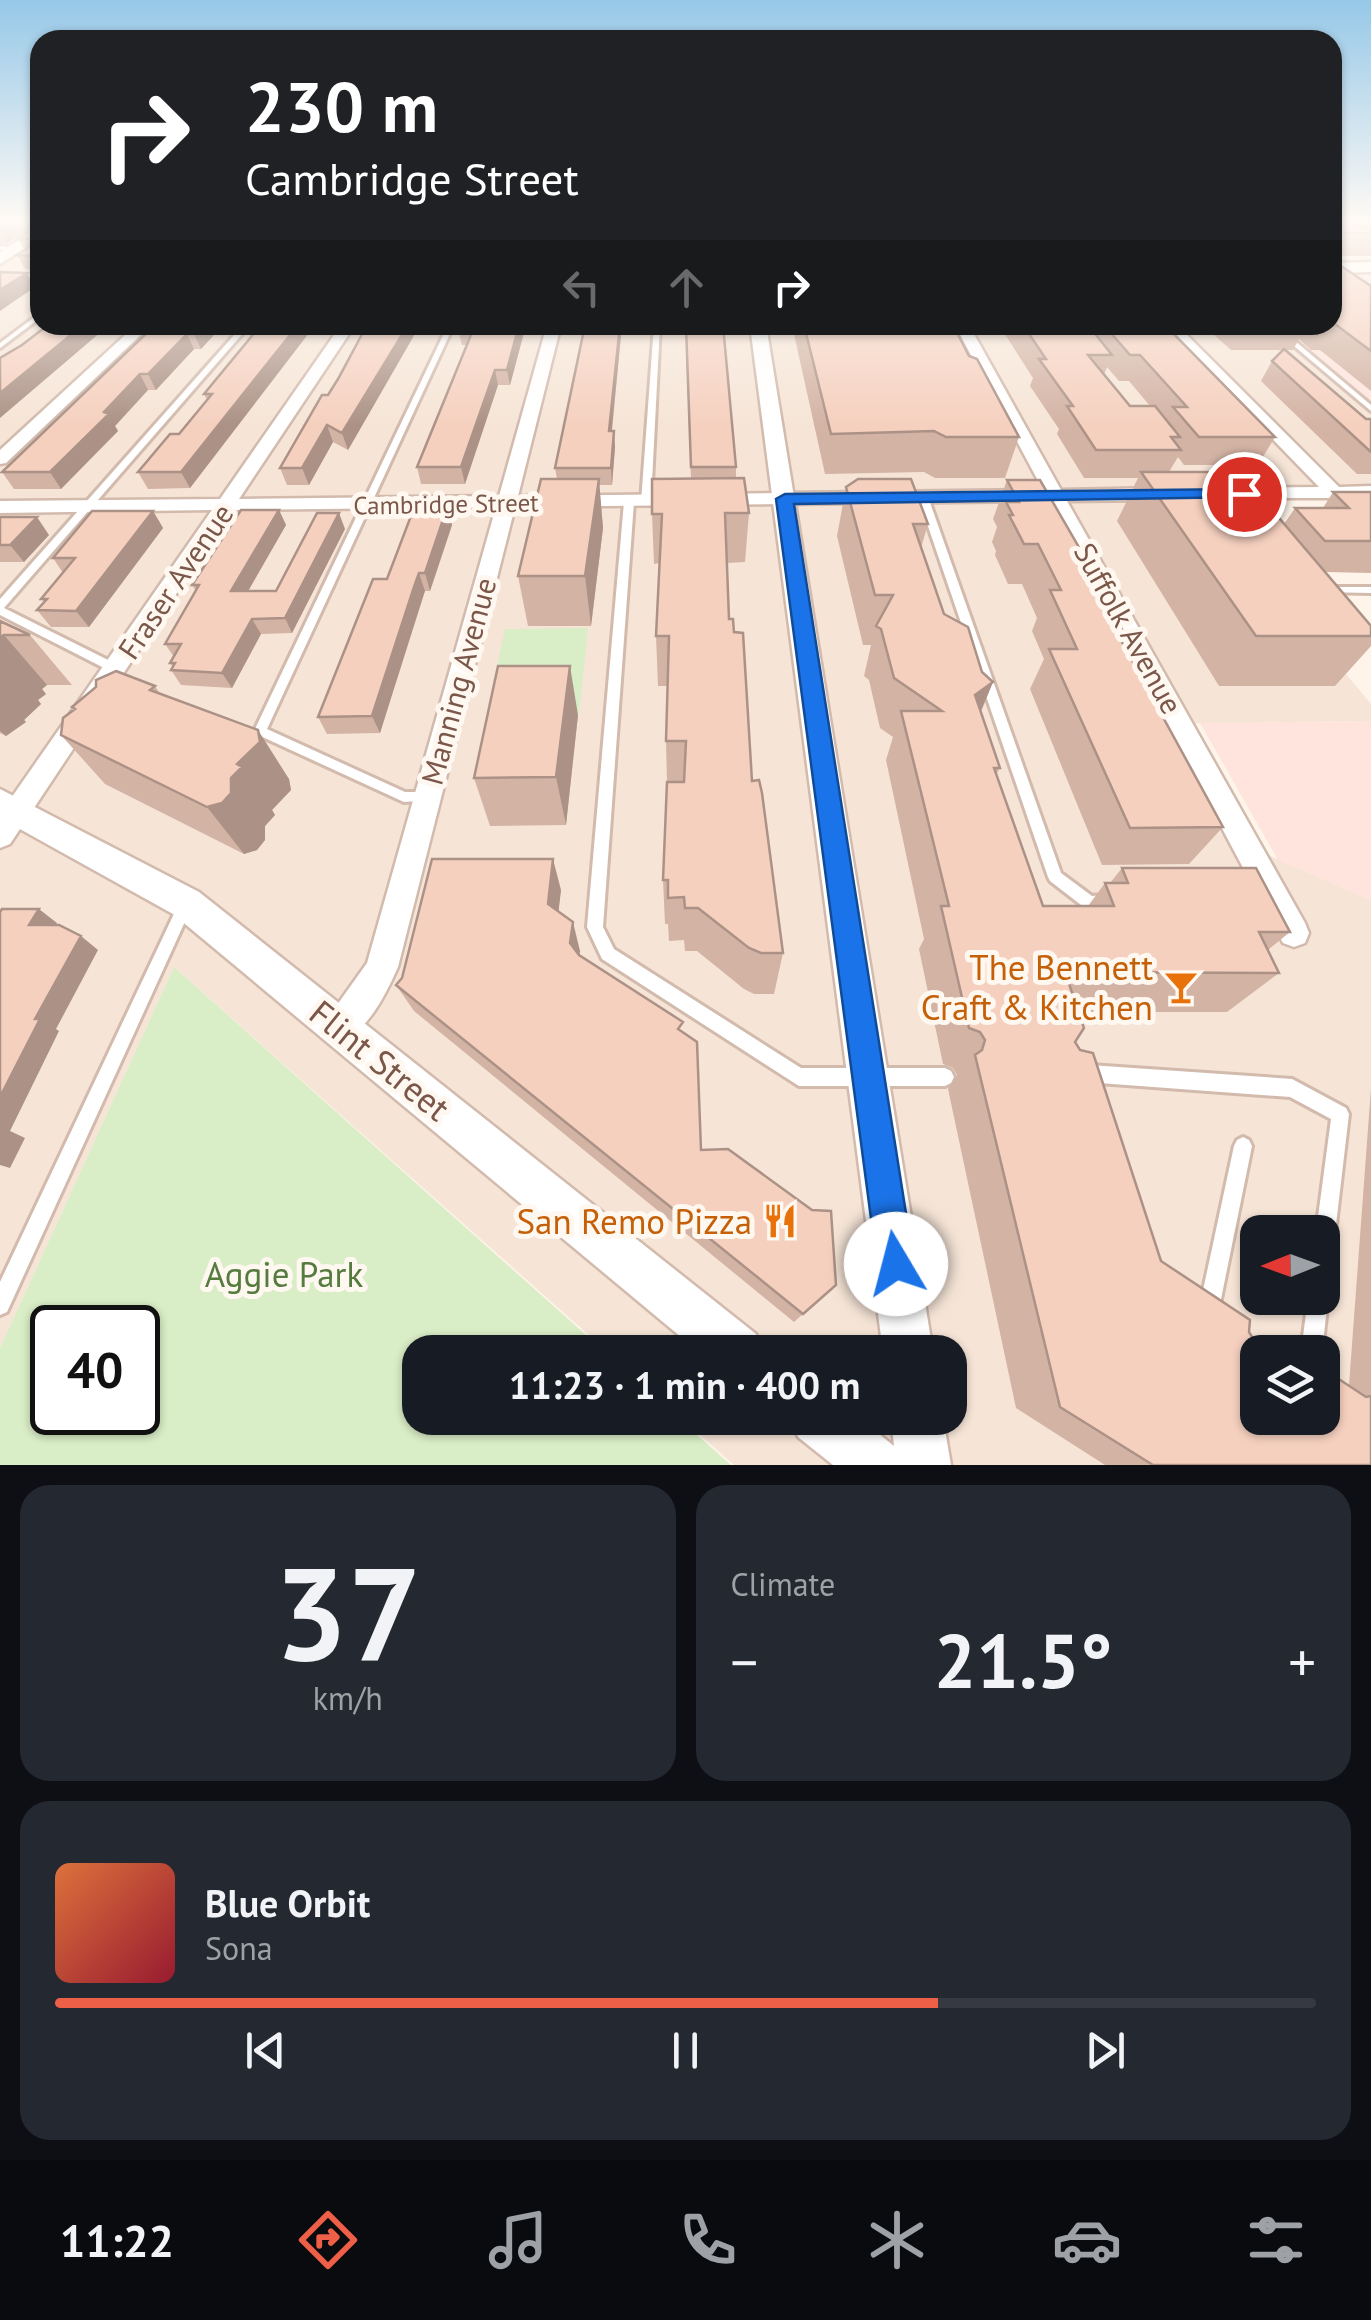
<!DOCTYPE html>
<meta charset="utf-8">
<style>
:root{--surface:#171b24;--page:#242831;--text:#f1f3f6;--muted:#9ea1a6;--line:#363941;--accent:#ee5f48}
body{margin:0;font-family:"PT Sans",sans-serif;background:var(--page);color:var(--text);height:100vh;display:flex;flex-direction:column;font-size:38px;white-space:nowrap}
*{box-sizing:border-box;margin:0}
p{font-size:32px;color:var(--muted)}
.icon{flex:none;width:55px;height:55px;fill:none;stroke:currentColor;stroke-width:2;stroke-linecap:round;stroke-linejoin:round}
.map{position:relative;height:1465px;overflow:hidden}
.drawer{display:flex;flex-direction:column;gap:20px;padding:20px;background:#0d0f14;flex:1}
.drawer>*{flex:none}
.hud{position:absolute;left:30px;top:30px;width:1312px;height:305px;border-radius:30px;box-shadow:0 2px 8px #0004;background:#202124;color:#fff;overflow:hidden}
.needle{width:65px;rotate:269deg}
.controls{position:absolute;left:1240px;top:1215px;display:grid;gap:20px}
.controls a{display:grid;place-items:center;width:100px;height:100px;border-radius:20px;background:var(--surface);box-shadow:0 2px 8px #0004;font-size:50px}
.speed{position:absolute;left:30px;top:1305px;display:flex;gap:20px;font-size:50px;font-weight:700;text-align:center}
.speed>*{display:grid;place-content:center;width:130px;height:130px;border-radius:50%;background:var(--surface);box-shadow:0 2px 8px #0004;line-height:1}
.speed .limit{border:5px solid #111;border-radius:15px;background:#fff;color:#111}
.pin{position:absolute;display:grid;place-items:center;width:85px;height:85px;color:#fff;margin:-42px;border:5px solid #fff;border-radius:50%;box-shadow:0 2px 10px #0007}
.me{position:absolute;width:110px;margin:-55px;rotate:352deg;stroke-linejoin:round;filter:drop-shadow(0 0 8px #0008)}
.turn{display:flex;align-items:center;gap:35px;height:210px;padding:0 50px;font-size:45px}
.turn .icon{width:130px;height:130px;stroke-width:2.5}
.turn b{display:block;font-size:70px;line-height:85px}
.lanes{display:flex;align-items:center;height:95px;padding:0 50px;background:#0003;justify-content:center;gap:50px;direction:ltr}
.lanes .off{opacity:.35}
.big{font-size:75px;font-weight:700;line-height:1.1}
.drawer .card{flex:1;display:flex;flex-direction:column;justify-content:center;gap:15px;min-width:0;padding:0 35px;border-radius:30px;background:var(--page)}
.drawer .dial{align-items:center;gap:0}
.dial b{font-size:130px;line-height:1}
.song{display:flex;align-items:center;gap:30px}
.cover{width:120px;height:120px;border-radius:15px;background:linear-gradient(135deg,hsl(20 70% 55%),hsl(350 70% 35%))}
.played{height:10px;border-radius:5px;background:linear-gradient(90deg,var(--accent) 70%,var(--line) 70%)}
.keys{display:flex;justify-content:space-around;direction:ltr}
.heat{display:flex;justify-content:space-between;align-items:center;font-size:55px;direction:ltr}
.drawer .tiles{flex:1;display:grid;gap:20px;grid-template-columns:1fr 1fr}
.card:last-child{grid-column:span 2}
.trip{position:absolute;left:402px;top:1335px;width:565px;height:100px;border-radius:30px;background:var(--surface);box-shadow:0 2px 8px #0004;font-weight:700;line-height:100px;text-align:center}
.tab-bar{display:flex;height:160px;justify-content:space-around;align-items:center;background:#090b0e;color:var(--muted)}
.tab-bar .icon{width:70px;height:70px}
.tab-bar .on{color:var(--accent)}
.tab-bar b{font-size:45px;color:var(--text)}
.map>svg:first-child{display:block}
.residential{fill:#f6e5d7;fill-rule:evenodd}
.commercial{fill:#fee4dc}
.green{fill:#d9edc6;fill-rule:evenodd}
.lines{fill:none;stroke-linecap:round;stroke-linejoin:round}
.service-casing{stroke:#d2baad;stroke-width:6}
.minor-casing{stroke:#d2baad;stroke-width:5}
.tertiary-casing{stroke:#d2baad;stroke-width:5}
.secondary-casing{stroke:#d7bcad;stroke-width:5}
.service{fill:#fff;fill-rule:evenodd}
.minor{fill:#fff;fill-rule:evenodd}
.tertiary{fill:#fff;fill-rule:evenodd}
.secondary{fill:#fff;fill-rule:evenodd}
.wall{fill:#d3b3a4;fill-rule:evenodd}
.shaded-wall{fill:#ac9286}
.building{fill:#f5d0bf;stroke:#ac9286;stroke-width:2.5}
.route{fill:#1a73e8;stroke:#114b97;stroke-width:2.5}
.labels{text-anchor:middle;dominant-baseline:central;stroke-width:10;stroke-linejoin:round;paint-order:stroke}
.far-street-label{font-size:25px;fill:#7b574a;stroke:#fff8f1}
.street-label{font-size:30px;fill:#7b574a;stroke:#fff8f1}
.near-food-label{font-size:35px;fill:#c56008;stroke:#fff8f1;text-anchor:end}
.near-street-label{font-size:35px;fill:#7b574a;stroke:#fff8f1}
.near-park-label{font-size:35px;fill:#557b3e;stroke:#fff8f1}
</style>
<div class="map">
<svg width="1371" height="1465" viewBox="0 0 1371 1465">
<rect width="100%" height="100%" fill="#fef4e9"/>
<!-- residential -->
<path class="residential" d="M0,221h40v104h1232l99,85v82l-174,3 174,209v17l-209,3 60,111 149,65v565h-637l-53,-47h269v-66h-342l-434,-385 -174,381zM1258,1232h64v66h-64zM1258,1352h64v66h-64z"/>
<!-- commercial -->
<path class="commercial" d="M1333,274h38v131l-95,-80h56z
M1371,721v179l-93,-40 -78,-137z"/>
<!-- green -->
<path class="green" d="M588,628l-9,86h-92l18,-85z
M174,967l431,385h-185v66h258l53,47h-731v-117zM52,1328h86v84h-86z"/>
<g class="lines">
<!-- service casing -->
<g class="service-casing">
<path id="service" d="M0,246l19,2 -19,2z
M40,313v5l-40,30v-5z
M243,325h7l-246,283 116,58 2,3 -2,3h-8l-112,-57v-16z
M448,325h6l-187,404 138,63h27l2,4 -2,4 -28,2 -148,-68 -2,-3z
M654,325h6l-9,177 -5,3 -5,-3z
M1269,325h7l95,80v6z
M923,494l5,3 133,376 31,23 11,-1 5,2 2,5 -2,5 -18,3 -5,-2 -35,-27 -2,-4 -130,-380z
M629,499l5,3 -31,425 11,22 187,119h144l6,3 3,6 -3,6 -6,3h-146l-197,-127 -15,-32 37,-425z
M1324,587h47v6l-51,-1 -1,-2z
M186,897l5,2 2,5 -186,408 -7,3v-33l181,-383z
M1090,1065l202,14 54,29 3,6 -17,145 -3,7 -7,3v-37h-6l15,-113 -41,-22 -191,-14 -1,3 -6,3 -6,-3 -5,-12 3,-6z
M1243,1137l6,3 3,6 -33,163 -3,7 -7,3 -7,-3 -3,-7 35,-163 3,-6z
M1322,1290l3,1 3,7 -6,54h-21l7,-54h14z"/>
</g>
<!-- minor casing -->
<g class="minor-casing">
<path id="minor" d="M136,325h15l-145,138 -6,1v-14z
M341,325h14l-116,174 260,-3 48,-171h14l-43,171 525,-6 -88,-165h14l92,165 100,-2 9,6 -9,6 -94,1 238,422 4,10 -4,10 -11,4 -11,-4 -235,-442 -533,6 -117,460c-12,27 -30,64 -59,76l-12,-5 -5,-12 45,-63 129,-456 -264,3 -222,334 -10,4v-34l212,-304 -212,3v-12l220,-2z
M1162,325h15l162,162 32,-1v12h-152l-2,-4 9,-6 93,-1z"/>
</g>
<!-- tertiary casing -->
<g class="tertiary-casing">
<path id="tertiary" d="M750,325h16l167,1027h-50z
M0,789l199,103 557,442 7,18h-64l-526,-438 -173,-96z
M791,1418h68l35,28 -3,-28h52l8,47h-118l-35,-28z"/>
</g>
<!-- secondary casing -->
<g class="secondary-casing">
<path id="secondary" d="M40,227v12l-40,25v-12z
M1371,262v10l-39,1v-10z"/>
</g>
<!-- service -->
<use href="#service" class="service"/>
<!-- minor -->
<use href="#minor" class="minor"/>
<!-- tertiary -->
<use href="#tertiary" class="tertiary"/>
<!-- secondary -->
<use href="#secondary" class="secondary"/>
</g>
<!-- wall -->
<path class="wall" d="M0,221h40v53l-2,-4 -13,-1 -8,-14 8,-5 -7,-11 19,-13 -30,17h-7z
M1332,221h39v35h-39z
M1332,260l39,26v105l-51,-41h-9l-12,-11 -6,11h-8l81,69h5v55h-14l-96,-93 11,-20 10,-11h-51l-28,-25h129z
M155,325h68l-22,24h-7l-38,41h-8l-33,36 3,5 -57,58h-47l-12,-17z
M261,325h54l-125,163 -42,1 -10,-17 41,-38 28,-34 -3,-6z
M367,325h53l-72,125 -15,-8 -24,43h-22l-7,-17 58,-89z
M461,325h65l-16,60h-12l-33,99h-44l-4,-17 50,-122h-5l-4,-15z
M585,325h37l-10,106 3,16 -3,38h-13l4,43 -12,98h-63l-10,-50 39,-97 -2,-11z
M685,325l51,142v11l13,35 -4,49 -18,1 2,56 23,162 31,172 -9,41h-20l-10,-5 -47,-38h-12l-1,-11 -15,1 -1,-17h-3l-2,-44 4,-98 -1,-41 2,-55h-10l-2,-50 4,-73 -6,1 -2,-50 39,-36z
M792,325h161l16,31 50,81 -14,41h-70l-11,-6 -99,2z
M999,325h89l3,4 2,-4h72l110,112 -17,28h-74l-6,-8 -9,15 115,52 11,-16h28l10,-16h38v81l-45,-1 45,64v10l-36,40h-116l-102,-165 21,-43h-54l-27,-44 2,-5 -29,-43 3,-8zM1107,367l12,14h10l21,25h-20l-26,-31z
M1007,480l112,158 104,189 -34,37 -87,1 -72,-176 14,-30 -12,-28 5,-13 -15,-34h-14l-13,-29 1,-4 -4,-9 5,-15 -4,-8z
M846,487l82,37 -7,24 23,66 38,58 11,10 -12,30 19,56 -4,7 47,131h45l17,-23h5l12,-15 168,64 -22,18 11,23 -52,39h-148l-4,30 86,219 88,71 6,9 22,-3 72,47 22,-297v377h-266l-89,-57 -68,-319 9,-14 -4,-7 -10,-4 -24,-115 5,-10 -38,-179 7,-23 -13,-9 -11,-48 -5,-4 7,-31h-8l-26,-109z
M447,508l5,17 -22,66h-5l-6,13 -39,129 -53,1 -9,-17 69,-138z
M279,510l7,15 -38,66h28l69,-62 -53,104 -31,1 -29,54 -51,-3 -10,-15 2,-3 -3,-4 4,-6 -9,-13 31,-53 -4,-6z
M153,511l10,17 -74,99h-38l-14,-17 7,-8 -3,-3 22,-26 -10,-15z
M0,517l49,18 -25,27h-24z
M0,621l30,14 42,50h-25l-5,4 4,5 -8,6 3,4 -17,16 2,2 -20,14 -6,-3z
M155,686l5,8 129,85 2,11 -19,20 3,5 -10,11v14l-8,10 -13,4 -139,-70 -44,-49 13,-25 -2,-3z
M578,715l-12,110 -76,1 -16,-48z
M561,890l-3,21 22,40 -1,4 104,77 18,118 135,135 -42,37 -380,-311 -18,-26 6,-7z"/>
<!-- shaded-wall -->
<path class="shaded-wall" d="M14,221h25l1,3 -33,19 -7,-14z
M27,273l8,14 -35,24v-21z
M83,325h26l-109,93v-25z
M202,325h21l-22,24 -7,-15z
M298,325h17l-125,163 -9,-16z
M408,325h12l-72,125 -6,-17z
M519,325h7l-16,60 -3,-15z
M620,325h2l-12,122 -1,-16z
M187,334l7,15 -38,41 -8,-16z
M495,370l3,15 -33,99 -4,-17z
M140,374l8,16 -33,36 3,5 -57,58 -11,-17z
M327,425l6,17 -24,43 -7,-17z
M614,431l1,16 -3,38 -1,-17z
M599,479l4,49 -12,98 -6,-50z
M447,508l5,17 -22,66 -5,-18z
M279,510l7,15 -47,82 -8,-16z
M153,511l10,17 -74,99 -13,-16z
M339,513l6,16 -53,104 -7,-15z
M37,517l12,18 -25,27 -14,-17z
M419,573l6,18 -45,142 -8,-17z
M252,619l9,15 -29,54 -10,-15z
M4,635l43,50 -5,4 4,5 -8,6 3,4 -17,16 2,2 -20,14 -6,-5v-94z
M570,666l8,49 -12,110 -10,-48z
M993,682l-21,50 3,-37z
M258,730l31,49 2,11 -19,20 3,5 -10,11v14l-8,10 -13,4 -37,-47 24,-29 6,-14z
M553,859l8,31 -5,44 -8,-30z
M39,909l18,14 -10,15 -18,-13z
M573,922l7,29 -3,21 -7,-29z
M81,936l17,14 -42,79 3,2 -49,100 15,7 -15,30 -10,-3v-68l35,-78z"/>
<!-- building -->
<path class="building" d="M0,221h14l-14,8z
M36,221h4v17l-22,1 19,-13z
M1332,221h19l-1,2 7,5h14v5h-39z
M40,240v23l-4,3 -1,-10 -18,-1z
M1332,260l39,26v65l-36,-27h-3z
M0,272l27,1 -27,17z
M48,325h35l-83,68v-35l22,-13z
M155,325h47l-8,9h-7l-39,40h-8l-36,38 5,2 -59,58h-48z
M261,325h37l-117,147h-43l32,-38h9l33,-40h-8z
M367,325h41l-66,108 -15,-8 -25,43h-22l42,-73h6l10,-16z
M461,325h58l-12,45h-12l-34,97h-44l56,-137h-15z
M585,325h35l-11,106h5l-3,37h-56z
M686,325h37l13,142h-45z
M804,325h149l16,31 8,3 42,78h-73l-12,-6 -103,3z
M1023,325h65l24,30h-24l42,51h25l25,31h-9l10,13h-85l-29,-44h6l-34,-47h7z
M1104,325h61l110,112h-76l-26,-30h14l-47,-52h-10z
M1284,349l82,70h5v33l-99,-91z
M1141,472h99l131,154v10h-115z
M744,478l5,35h-24l4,106h4l1,13 9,1 9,148 7,-1 3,13 21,160h-22l-12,-5 -51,-40h-13l-1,-11 -16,1v-18h-5l4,-98h17l2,-41h-20l3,-105h-13l6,-122h-10v-35z
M541,479h58l-14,97h-67z
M858,479h53l17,45h-15l31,90 24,13 14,45 11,10 -18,13 25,73h-6l49,138h71l-9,-23h23l-6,-15h134l34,64h-31l20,41 -214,-1 19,56 -9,14 5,8 13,3 68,208 89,59 -1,12 6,10 12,3 10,-7 22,14h-41v66h64v-50l44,29 5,-1v69h-218l-93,-58 -85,-352 7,-5 3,-10 -5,-8 -11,-4 -28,-122h8l-48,-195h41l-48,-33 -13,-49 -5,-3 17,-31h-18l-29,-108z
M1007,480h33l62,107 21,44 -6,2 106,194 -93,1 -81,-179h28l-27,-59h11l-23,-46h-14l-15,-29h4l-7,-13h13z
M1333,492h38v49h-46l-30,-33h54z
M414,508h33l-22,65h-6l-5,14 -42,129 -54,1 55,-138h14z
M241,510h38l-48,81h45l41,-78h22l-54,105 -33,1 -30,54 -51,-3 4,-7h-5l11,-19h-16l34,-59h-7z
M92,511h61l-77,100 -39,-1 10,-11h-6l34,-41h-22z
M0,517h37l-27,28h-10z
M0,621l30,14h-26l-4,2z
M498,666h72l-14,111 -82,1z
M116,671l39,15 -5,4 108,40 2,12 -23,22 5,3 -11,11v15l-9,10 -15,4 -146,-72 2,-17 12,-9 -3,-2 24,-20v-7z
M432,859h121l-5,45 25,18 -3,21 9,12 104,67 -5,7 19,13 4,108 27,-1 84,61 19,1 5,74 -33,29 -407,-329 6,-7z
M2,909h37l-10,16h30l22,11 -46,83h5l-40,78v-185z"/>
<!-- sky -->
<linearGradient id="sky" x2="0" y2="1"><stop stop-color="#96c8e8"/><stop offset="0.52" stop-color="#fffaf5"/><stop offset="1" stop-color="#fffaf5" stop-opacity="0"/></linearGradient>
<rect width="1371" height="426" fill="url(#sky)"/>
<!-- route -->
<path class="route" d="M1244,489l9,5 -3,3 -456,7 120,760 -6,13 -12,5 -13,-5 -6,-13 -101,-765 9,-5z"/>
<!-- icons -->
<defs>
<g id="bar-bare" transform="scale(2.7)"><path d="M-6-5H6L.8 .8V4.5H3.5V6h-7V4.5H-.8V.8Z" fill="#e8710a" stroke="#fff8f1" stroke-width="2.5" paint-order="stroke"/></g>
<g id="restaurant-bare" transform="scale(2.7)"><path d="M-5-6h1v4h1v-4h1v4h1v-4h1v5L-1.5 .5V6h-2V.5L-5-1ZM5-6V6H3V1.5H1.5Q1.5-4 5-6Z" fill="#e8710a" stroke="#fff8f1" stroke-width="2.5" paint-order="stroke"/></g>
</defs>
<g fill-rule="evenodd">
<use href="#bar-bare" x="1181" y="987"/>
<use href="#restaurant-bare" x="780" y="1221"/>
</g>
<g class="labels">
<!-- far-street labels -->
<g class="far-street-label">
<text transform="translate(446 504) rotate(-1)">Cambridge Street</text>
</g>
<!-- street labels -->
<g class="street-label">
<text transform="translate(175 581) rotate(-56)">Fraser Avenue</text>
<text transform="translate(1129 628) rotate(61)">Suffolk Avenue</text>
<text transform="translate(458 681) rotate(-75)">Manning Avenue</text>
</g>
<!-- near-food labels -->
<g class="near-food-label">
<text x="1153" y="967">The Bennett<tspan x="1153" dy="40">Craft &amp; Kitchen</tspan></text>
<text x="752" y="1221">San Remo Pizza</text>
</g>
<!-- near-street labels -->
<g class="near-street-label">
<text transform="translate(380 1060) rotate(39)">Flint Street</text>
</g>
<!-- near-park labels -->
<g class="near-park-label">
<text x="284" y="1274">Aggie Park</text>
</g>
</g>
</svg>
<div class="controls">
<a><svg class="needle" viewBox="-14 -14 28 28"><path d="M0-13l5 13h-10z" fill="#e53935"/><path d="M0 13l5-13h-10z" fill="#9ea1a6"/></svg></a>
<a><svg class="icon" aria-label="layers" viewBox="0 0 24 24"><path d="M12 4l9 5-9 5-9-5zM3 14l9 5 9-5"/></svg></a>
</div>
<div class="speed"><div class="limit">40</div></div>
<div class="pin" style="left:1244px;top:494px;background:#d93025"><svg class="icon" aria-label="arrive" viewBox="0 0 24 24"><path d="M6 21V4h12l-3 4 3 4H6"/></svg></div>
<svg class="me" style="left:896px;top:1264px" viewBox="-20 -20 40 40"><circle r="19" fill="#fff"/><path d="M0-13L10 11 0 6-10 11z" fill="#1a73e8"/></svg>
<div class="trip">11:23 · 1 min · 400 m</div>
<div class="hud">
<div class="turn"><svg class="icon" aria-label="right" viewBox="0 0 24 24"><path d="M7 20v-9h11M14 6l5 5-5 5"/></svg><div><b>230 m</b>Cambridge Street</div></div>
<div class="lanes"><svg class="icon off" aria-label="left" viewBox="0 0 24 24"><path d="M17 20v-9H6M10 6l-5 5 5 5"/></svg><svg class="icon off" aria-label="ahead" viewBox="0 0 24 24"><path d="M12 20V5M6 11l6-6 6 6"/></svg><svg class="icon" aria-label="right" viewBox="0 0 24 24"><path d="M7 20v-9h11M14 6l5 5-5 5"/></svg></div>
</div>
</div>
<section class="drawer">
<div class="tiles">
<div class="card dial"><b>37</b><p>km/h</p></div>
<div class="card"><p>Climate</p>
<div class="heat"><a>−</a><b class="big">21.5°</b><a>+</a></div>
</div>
<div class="card">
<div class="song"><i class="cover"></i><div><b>Blue Orbit</b><p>Sona</p></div></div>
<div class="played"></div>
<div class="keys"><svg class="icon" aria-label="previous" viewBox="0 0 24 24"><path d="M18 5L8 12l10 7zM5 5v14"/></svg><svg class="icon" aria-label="pause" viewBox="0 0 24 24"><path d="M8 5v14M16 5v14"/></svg><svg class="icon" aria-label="next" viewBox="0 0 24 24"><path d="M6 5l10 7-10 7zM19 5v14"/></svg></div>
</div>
</div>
</section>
<nav class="tab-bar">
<b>11:22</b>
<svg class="icon on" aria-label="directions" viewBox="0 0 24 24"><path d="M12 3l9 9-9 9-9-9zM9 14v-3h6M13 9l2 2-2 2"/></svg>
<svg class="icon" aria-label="music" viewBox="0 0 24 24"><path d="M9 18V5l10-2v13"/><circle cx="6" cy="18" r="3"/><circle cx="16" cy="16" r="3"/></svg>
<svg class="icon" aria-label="phone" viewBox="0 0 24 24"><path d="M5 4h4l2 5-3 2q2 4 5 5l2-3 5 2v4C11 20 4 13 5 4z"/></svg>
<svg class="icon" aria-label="climate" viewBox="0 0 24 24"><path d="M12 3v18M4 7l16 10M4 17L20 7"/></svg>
<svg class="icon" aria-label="car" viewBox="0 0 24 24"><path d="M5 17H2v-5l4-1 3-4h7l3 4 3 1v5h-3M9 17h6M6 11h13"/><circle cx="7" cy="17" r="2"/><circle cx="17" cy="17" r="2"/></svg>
<svg class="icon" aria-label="filters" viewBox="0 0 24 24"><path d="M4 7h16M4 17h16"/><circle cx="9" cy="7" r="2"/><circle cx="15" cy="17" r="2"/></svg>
</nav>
